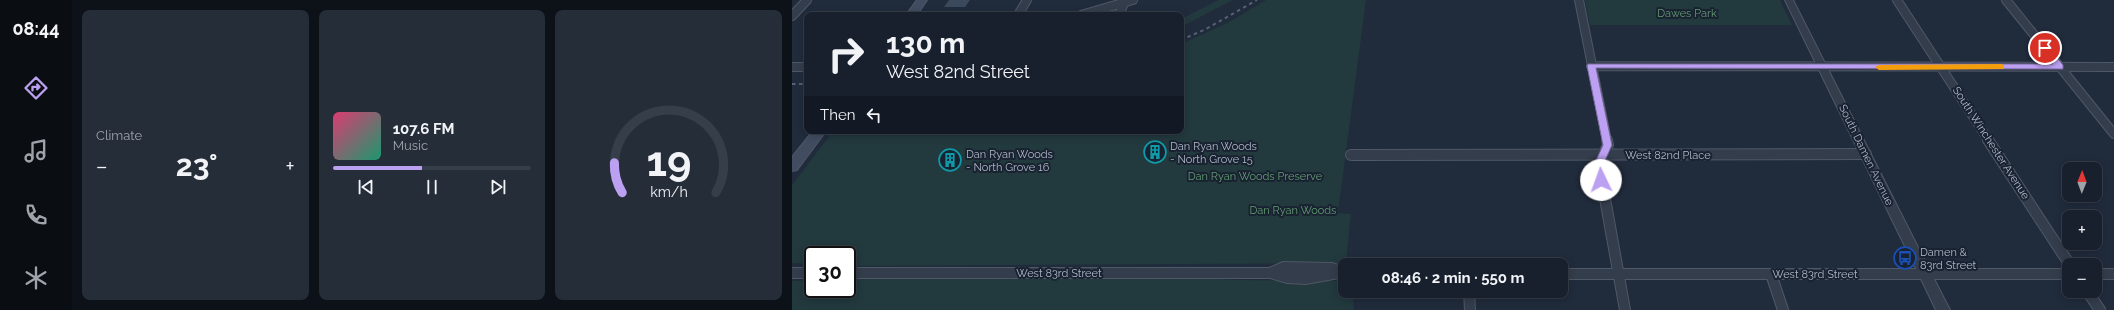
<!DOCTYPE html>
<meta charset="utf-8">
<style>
:root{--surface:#18202d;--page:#252d39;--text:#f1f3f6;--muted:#9fa3aa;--line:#363e49;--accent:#bca0f2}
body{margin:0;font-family:Raleway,sans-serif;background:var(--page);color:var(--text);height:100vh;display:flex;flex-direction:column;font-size:15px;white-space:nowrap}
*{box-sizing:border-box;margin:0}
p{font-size:13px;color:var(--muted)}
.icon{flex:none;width:22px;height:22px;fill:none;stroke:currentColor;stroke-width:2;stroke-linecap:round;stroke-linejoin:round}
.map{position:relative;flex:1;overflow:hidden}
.sheet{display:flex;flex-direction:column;gap:10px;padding:10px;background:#0d1219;width:720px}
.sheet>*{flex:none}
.top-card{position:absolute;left:12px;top:12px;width:380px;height:122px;border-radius:8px;box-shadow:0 2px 10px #0003,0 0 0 1px var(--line);background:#18202d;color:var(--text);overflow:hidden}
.needle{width:26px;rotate:1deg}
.controls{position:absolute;left:1270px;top:162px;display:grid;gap:8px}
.controls a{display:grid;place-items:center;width:40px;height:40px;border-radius:8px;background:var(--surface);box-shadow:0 2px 10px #0003,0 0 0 1px var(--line);font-size:20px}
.speed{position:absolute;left:12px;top:246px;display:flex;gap:8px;font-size:20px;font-weight:700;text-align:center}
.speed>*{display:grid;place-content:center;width:52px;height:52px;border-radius:50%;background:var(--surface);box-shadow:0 2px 10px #0003,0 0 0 1px var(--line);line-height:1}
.speed .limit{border:2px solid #111;border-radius:6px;background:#fff;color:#111}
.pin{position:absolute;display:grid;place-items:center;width:34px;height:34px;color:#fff;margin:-17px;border:2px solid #fff;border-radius:50%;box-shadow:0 1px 4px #0007}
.me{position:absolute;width:44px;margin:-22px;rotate:357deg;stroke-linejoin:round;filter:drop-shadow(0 0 3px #0008)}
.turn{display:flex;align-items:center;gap:14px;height:84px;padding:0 16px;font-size:18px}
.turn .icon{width:52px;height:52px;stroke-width:2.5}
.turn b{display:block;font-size:28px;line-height:34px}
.then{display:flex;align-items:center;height:38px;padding:0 16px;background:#0003;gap:8px;font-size:15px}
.big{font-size:30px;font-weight:700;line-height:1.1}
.sheet .card{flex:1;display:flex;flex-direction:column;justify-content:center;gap:6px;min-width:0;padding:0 14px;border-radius:8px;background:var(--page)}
.sheet .dial{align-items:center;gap:0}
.dial svg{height:104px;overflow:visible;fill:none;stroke:var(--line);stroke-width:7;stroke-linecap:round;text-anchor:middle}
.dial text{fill:var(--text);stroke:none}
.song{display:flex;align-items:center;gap:12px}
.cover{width:48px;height:48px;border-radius:6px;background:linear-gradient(135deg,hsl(340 70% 55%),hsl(160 70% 35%))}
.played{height:4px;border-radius:2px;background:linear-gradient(90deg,var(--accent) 45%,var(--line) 45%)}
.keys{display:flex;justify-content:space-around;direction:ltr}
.heat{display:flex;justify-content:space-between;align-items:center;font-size:22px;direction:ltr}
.sheet .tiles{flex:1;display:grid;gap:10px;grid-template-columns:repeat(3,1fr)}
.trip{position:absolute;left:546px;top:258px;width:230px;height:40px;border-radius:8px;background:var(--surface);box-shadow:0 2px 10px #0003,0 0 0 1px var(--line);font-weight:700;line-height:40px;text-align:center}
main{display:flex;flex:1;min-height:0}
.tabs{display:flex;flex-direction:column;width:72px;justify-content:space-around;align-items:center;background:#0a0d12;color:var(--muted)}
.tabs .icon{width:28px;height:28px}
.tabs .current{color:var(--accent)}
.tabs b{font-size:18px;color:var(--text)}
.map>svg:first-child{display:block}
.green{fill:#22393d}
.building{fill:#3b495c}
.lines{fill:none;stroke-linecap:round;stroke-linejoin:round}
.minor-far1-casing{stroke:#4f5867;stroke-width:10}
.minor-casing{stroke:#4f5867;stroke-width:12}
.tertiary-casing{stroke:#4f5867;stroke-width:2}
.secondary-casing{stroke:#4f5867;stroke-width:2}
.minor-far1{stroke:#343d4c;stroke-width:8}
.minor{stroke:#343d4c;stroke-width:10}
.tertiary{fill:#343d4c;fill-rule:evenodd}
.secondary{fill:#414c60;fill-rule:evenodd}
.rail{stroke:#556174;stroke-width:2;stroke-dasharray:3.5 3.5;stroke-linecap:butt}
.route{fill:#bca0f2;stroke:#7a689d}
.slow{fill:#f59e0b}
.labels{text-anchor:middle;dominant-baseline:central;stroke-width:4;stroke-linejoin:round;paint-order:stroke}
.park-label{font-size:11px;fill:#649c73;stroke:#192231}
.street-label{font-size:11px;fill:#afb8c8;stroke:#192231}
.poi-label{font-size:11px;fill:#afb8c8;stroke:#192231;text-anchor:start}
</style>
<main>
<nav class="tabs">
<b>08:44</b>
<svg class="icon current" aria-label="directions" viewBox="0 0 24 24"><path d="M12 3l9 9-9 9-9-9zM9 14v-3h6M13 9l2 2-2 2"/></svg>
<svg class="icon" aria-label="music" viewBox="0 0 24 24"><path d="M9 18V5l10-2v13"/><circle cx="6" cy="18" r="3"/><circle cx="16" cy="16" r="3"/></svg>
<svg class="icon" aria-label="phone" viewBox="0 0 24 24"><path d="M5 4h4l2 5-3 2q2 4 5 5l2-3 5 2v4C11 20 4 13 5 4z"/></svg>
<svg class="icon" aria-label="climate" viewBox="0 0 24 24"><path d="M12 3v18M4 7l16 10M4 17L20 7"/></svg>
</nav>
<section class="sheet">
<div class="tiles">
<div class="card"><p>Climate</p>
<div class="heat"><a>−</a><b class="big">23°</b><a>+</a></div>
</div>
<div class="card">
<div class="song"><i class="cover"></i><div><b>107.6 FM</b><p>Music</p></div></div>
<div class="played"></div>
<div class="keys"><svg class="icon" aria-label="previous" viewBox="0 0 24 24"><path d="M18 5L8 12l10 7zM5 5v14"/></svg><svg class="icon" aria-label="pause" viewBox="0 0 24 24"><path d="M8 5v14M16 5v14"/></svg><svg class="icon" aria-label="next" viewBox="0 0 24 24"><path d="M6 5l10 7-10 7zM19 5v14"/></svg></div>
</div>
<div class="card dial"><svg viewBox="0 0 100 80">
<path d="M14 69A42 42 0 1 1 86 69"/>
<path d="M14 69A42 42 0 0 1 8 46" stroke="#bca0f2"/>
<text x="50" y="56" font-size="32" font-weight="700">19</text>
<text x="50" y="72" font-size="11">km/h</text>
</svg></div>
</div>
</section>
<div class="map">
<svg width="1322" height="310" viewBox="0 0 1322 310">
<rect width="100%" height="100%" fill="#202b3c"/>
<!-- green -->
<path class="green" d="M426,0h15l-52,27v-8z
M474,0h100l-28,213 13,1 -5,49 -492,3h-7v-11h-34v9l-21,-1v-78l41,-54h348v-87l48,-22z
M793,0h195l12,25h-202z
M405,278l43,2 105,1v10h7l2,19h-562v-29l21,-1v9h34v-10z"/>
<!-- building -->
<path class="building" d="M157,0h21l-5,7h-21z
M365,144l8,9 -11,7 -9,-9z
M164,152l4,7 -15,8 -5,-6z"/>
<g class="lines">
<!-- minor-far1 casing -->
<g class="minor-far1-casing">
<path id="minor-far1" d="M787,0l28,141
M1105,0l92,141
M1214,0l108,134
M226,15l9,-15
M289,15l52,-15
M327,15l5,-12
M0,16l15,-16
M799,66l523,1
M0,67h15"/>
</g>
<!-- minor casing -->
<g class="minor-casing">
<path id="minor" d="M815,140l1,5 -9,20 26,145
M1196,140l82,125
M559,155l515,-1
M979,274l12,36
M677,291l1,19
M1295,291l13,19"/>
</g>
<!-- tertiary casing -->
<g class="tertiary-casing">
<path id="tertiary" d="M993,0h8l136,269h140v10h-135l16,31h-14l-15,-31h-360v-10h355z
M491,262l49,1 13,4v10l-39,7 -19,-1 -17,-5h-423v-10h422z
M0,268h21v10h-21z
M1303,269h19v10h-19z"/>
</g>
<!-- secondary casing -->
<g class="secondary-casing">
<path id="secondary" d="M125,0h10l-10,15h-11z
M21,131h13l-29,39 -5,1v-14z"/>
</g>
<!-- minor-far1 -->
<use href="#minor-far1" class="minor-far1"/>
<!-- minor -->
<use href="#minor" class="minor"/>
<!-- tertiary -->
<use href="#tertiary" class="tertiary"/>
<!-- secondary -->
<use href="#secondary" class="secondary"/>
<!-- rail -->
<path class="rail" d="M389,40l25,-11 51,-29
M0,84h15"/>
</g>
<!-- route -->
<path class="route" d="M1250,46h6l15,19v4l-467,-1 16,77 -9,20 3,15 -5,4 -4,-4 -3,-15 9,-20 -16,-79 1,-2h465l-11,-14z"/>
<!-- slow -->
<path class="slow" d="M1209,64l3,1v4l-125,1 -4,-3 4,-2z"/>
<!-- icons -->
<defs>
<g id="building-ring" transform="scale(1.15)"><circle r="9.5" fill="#192231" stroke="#0f9aa8" stroke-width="1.5"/><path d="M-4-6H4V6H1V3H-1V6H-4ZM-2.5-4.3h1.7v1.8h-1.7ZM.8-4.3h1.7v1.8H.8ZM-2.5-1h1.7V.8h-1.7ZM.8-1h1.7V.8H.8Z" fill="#0f9aa8"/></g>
<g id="bus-ring" transform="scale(1.15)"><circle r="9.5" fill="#192231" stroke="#1a4fb4" stroke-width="1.5"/><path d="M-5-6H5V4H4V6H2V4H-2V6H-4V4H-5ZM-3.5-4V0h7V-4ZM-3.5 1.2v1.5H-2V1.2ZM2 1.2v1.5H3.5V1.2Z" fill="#1a4fb4"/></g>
</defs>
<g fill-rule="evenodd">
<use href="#building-ring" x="363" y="152"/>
<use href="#building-ring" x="158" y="160"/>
<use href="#bus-ring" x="1113" y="258"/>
</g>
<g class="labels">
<!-- park labels -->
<g class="park-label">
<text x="895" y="13">Dawes Park</text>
<text x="463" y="176">Dan Ryan Woods Preserve</text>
<text x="501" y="210">Dan Ryan Woods</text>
</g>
<!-- street labels -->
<g class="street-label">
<text transform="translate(1199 143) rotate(57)">South Winchester Avenue</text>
<text x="876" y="155">West 82nd Place</text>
<text transform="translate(1074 155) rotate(64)">South Damen Avenue</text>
<text x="267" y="273">West 83rd Street</text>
<text x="1023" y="274">West 83rd Street</text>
</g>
<!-- poi labels -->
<g class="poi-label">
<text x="378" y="146">Dan Ryan Woods<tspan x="378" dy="13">- North Grove 15</tspan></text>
<text x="174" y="154">Dan Ryan Woods<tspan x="174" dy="13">- North Grove 16</tspan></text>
<text x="1128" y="252">Damen &amp;<tspan x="1128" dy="13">83rd Street</tspan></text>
</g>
</g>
</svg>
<div class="controls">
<a><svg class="needle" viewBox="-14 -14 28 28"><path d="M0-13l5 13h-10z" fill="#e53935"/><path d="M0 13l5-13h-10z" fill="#9fa3aa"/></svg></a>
<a>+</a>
<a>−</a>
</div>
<div class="speed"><div class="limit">30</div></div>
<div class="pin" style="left:1253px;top:48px;background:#d93025"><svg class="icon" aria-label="arrive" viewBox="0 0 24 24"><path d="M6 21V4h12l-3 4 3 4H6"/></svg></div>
<svg class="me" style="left:809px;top:180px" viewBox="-20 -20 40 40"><circle r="19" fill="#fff"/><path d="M0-13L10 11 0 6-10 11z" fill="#bca0f2"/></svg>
<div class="trip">08:46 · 2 min · 550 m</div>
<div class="top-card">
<div class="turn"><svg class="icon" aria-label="right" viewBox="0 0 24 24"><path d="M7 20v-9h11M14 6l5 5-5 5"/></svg><div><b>130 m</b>West 82nd Street</div></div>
<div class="then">Then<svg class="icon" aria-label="left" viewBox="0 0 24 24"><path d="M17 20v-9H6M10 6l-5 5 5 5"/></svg></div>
</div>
</div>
</main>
